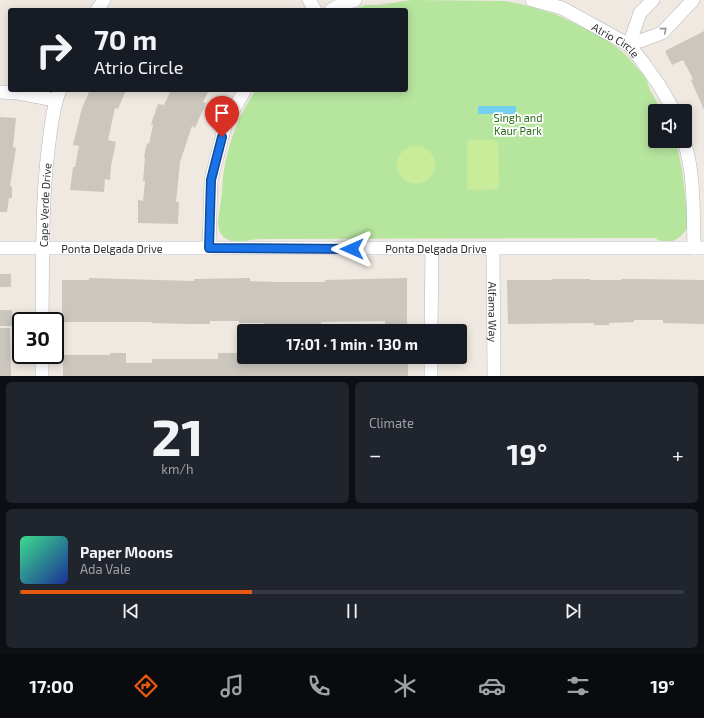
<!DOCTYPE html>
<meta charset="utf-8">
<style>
:root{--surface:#171b24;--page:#20242c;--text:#f1f3f6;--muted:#9ea1a6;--line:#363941;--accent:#ea580c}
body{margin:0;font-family:"Exo 2",sans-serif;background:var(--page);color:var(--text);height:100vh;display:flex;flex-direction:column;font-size:15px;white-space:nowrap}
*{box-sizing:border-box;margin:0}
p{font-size:13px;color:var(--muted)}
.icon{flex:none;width:22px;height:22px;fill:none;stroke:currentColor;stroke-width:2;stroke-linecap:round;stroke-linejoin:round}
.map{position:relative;height:376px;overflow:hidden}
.sheet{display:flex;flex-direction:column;gap:6px;padding:6px;background:#0d0f14;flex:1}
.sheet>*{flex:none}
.guide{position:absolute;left:8px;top:8px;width:400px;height:84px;border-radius:4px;box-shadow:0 2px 10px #0003;background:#171b24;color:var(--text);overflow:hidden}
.tools{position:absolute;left:648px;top:104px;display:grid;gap:8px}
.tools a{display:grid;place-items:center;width:44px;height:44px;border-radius:4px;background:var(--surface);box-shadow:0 2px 10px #0003;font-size:20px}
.speed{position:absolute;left:12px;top:312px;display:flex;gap:8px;font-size:20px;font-weight:700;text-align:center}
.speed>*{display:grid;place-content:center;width:52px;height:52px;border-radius:50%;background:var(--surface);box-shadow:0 2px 10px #0003;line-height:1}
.speed .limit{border:2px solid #111;border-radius:6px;background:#fff;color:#111}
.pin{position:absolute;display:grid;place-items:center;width:34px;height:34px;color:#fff;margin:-41px -17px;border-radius:50% 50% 50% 0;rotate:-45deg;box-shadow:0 0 4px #0007}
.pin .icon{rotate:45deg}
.me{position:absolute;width:44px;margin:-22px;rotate:270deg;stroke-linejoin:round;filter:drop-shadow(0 0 3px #0008)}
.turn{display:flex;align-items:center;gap:14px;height:84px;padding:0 20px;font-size:18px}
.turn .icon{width:52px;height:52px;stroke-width:2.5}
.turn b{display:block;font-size:28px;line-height:34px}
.big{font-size:30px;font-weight:700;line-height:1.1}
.sheet .card{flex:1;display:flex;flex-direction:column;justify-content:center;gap:6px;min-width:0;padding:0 14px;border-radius:6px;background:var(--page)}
.sheet .dial{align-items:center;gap:0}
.dial b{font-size:52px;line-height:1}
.song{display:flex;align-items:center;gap:12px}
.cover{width:48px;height:48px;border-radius:6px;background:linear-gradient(135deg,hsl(150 70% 55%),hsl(230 70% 35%))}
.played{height:4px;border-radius:2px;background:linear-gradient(90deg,var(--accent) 35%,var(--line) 35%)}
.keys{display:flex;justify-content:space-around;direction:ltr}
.heat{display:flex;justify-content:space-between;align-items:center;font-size:22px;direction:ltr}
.sheet .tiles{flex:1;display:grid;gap:6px;grid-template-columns:1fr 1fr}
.card:last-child{grid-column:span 2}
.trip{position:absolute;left:237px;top:324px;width:230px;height:40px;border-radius:4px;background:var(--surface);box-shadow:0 2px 10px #0003;font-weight:700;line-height:40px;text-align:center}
.dock{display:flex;height:64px;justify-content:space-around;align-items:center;background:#090b0e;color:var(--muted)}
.dock .icon{width:28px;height:28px}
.dock .selected{color:var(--accent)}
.dock b{font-size:18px;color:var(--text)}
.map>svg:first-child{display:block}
.green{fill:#b6e59e}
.pitch{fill:#c9ec9a}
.water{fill:#75cff0}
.building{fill:#cbc7bf}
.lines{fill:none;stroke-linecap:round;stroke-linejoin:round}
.street-casing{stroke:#b4b7c1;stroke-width:14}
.street{stroke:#fff;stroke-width:13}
.oneway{stroke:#969696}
.route-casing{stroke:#114b97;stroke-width:10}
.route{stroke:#1a73e8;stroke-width:7}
.labels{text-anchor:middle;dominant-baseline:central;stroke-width:3.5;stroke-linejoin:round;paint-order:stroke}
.street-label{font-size:11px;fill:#2e2e2e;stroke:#fff}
.park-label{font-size:11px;fill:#2c6e1b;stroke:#fff}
</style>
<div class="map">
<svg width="704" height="376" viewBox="0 0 704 376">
<rect width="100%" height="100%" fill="#efe9e1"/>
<!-- green -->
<path class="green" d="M411,0l93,1 17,3 34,10 31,15 14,5 25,20 21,24 4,12 12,21h-7v30h20c7,22 9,41 11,64 1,6 4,10 3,15 -1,12 -13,24 -26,22 -3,-1 -6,-3 -9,-4l-393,1c-12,0 -25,7 -36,-1 -12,-10 -5,-24 -4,-38 2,-10 1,-20 3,-30 5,-28 15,-57 32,-80h150v-80h-55l14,-5h13z"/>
<!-- pitch -->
<path class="pitch" d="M470,140h25l3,2 1,45 -2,2 -28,1 -2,-2v-45l1,-2z
M397 165a19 19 0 1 1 38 0a19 19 0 1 1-38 0Z"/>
<!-- water -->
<path class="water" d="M478,106h38v8h-38z"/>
<!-- building -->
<path class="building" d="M704,31v79l-13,-30 2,-1 -10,-19 -11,5 -7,-14z
M90,90h36l-8,19 -3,-1 -7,32 8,2 -5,24 -1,14 -5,-1 -1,13 -34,-2 3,-23h2l4,-21 -6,-1 9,-37z
M171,90h38l-6,12 3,1 -11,25 -3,-2 -12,36 -4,40h3l-1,22 -40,-1v-23l5,1 2,-20h-2l2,-24h-1l3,-14 2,1 4,-19 -2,-1 7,-20 6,1z
M0,117l16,1 -3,29 3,1 -6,38 2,1v11h-3l-2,14h-7z
M0,274h11v13h-11z
M89,278l105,3v-2l56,-1v3l27,1h48v-2l82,-2v46h-22v-3l-64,1v4h-57v-3h-25v-2h-29v3h-20l-39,-1 1,-1h-90v-42h27z
M552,279h38v1h31v-1h13l70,1v44l-41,-1v-3h-29v2l-25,1v2h-15v-2l-86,1 -1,-44h45z
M0,310h12l1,16h-13z
M0,328h10l1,48h-11z
M110,353h16v10h26v-4h66v-6h26v4h12v6h26v-5l66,2v-3h60v19h-345v-21h47z"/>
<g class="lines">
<!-- street casing -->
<g class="street-casing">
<g id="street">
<path d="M309,0l6,10"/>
<path id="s1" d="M532,0l30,8 67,37 13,16 17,24 15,26"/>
<path d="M97,10l7,-10"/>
<path d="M331,10l9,-5 15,-5"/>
<path d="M629,45l33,-12 31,-33"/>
<path d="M629,45l11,-32 13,-13"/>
<path d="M0,92l18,1 37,7"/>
<path d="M684,141c11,34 9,72 10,107"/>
<path id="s2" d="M0,248h704"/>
<path d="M209,248l2,-68 15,-58 19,-32"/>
<path id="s3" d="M493,249l1,127"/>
<path id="s4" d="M42,321c1,-62 -1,-125 8,-186 2,-16 4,-31 10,-45"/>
<path d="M431,331l1,-82"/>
<path d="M42,376v-21"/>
<path d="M431,376v-19"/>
</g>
</g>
<!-- street -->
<use href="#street" class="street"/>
</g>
<!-- one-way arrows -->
<defs><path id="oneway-chevron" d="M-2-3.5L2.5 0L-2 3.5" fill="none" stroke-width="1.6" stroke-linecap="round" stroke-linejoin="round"/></defs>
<use class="oneway" href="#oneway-chevron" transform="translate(664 30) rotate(-40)"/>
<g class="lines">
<!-- route casing -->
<g class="route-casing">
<path id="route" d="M222,137l-11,43 -2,68 143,1"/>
</g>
<!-- route -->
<use href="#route" class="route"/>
</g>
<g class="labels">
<!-- street labels -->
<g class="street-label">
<text stroke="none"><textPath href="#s1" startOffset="94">Atrio Circle</textPath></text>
<text stroke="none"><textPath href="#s4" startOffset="116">Cape Verde Drive</textPath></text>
<text stroke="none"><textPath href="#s2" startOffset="112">Ponta Delgada Drive</textPath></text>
<text stroke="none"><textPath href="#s2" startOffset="436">Ponta Delgada Drive</textPath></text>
<text stroke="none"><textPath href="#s3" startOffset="63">Alfama Way</textPath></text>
</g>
<!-- park labels -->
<g class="park-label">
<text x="518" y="117">Singh and<tspan x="518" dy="13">Kaur Park</tspan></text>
</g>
</g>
</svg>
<div class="tools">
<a><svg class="icon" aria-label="sound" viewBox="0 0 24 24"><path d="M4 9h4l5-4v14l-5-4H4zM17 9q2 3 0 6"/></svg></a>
</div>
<div class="speed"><div class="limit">30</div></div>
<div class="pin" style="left:222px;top:137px;background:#d93025"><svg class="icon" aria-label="arrive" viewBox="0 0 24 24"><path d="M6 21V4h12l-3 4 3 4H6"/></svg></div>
<svg class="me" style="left:352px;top:249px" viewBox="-20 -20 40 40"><path d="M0-17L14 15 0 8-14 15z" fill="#1a73e8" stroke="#fff" stroke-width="4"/></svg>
<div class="trip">17:01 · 1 min · 130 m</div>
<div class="guide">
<div class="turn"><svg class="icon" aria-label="right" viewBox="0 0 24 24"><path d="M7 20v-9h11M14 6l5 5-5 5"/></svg><div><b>70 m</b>Atrio Circle</div></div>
</div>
</div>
<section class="sheet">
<div class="tiles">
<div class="card dial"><b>21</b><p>km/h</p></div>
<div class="card"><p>Climate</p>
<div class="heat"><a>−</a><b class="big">19°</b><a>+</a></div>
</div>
<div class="card">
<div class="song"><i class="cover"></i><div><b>Paper Moons</b><p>Ada Vale</p></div></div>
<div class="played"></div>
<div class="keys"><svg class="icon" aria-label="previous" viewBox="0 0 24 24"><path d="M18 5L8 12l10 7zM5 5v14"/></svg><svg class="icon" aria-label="pause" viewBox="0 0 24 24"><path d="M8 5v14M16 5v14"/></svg><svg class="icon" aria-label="next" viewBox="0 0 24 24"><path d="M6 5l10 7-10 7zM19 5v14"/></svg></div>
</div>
</div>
</section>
<nav class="dock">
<b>17:00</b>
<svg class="icon selected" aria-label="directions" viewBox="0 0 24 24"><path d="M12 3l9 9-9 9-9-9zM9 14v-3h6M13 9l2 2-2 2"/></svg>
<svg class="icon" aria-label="music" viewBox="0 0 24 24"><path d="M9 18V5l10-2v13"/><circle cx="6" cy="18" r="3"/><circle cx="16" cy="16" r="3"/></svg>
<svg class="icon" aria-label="phone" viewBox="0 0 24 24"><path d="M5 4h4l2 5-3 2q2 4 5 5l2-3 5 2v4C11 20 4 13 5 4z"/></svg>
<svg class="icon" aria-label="climate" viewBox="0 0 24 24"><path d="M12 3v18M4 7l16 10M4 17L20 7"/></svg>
<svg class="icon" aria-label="car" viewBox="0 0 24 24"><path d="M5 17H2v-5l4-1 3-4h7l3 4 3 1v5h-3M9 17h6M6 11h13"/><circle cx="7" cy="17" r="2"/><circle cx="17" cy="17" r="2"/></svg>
<svg class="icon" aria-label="filters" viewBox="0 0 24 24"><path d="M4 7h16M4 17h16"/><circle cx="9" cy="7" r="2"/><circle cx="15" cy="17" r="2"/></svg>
<b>19°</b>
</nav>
